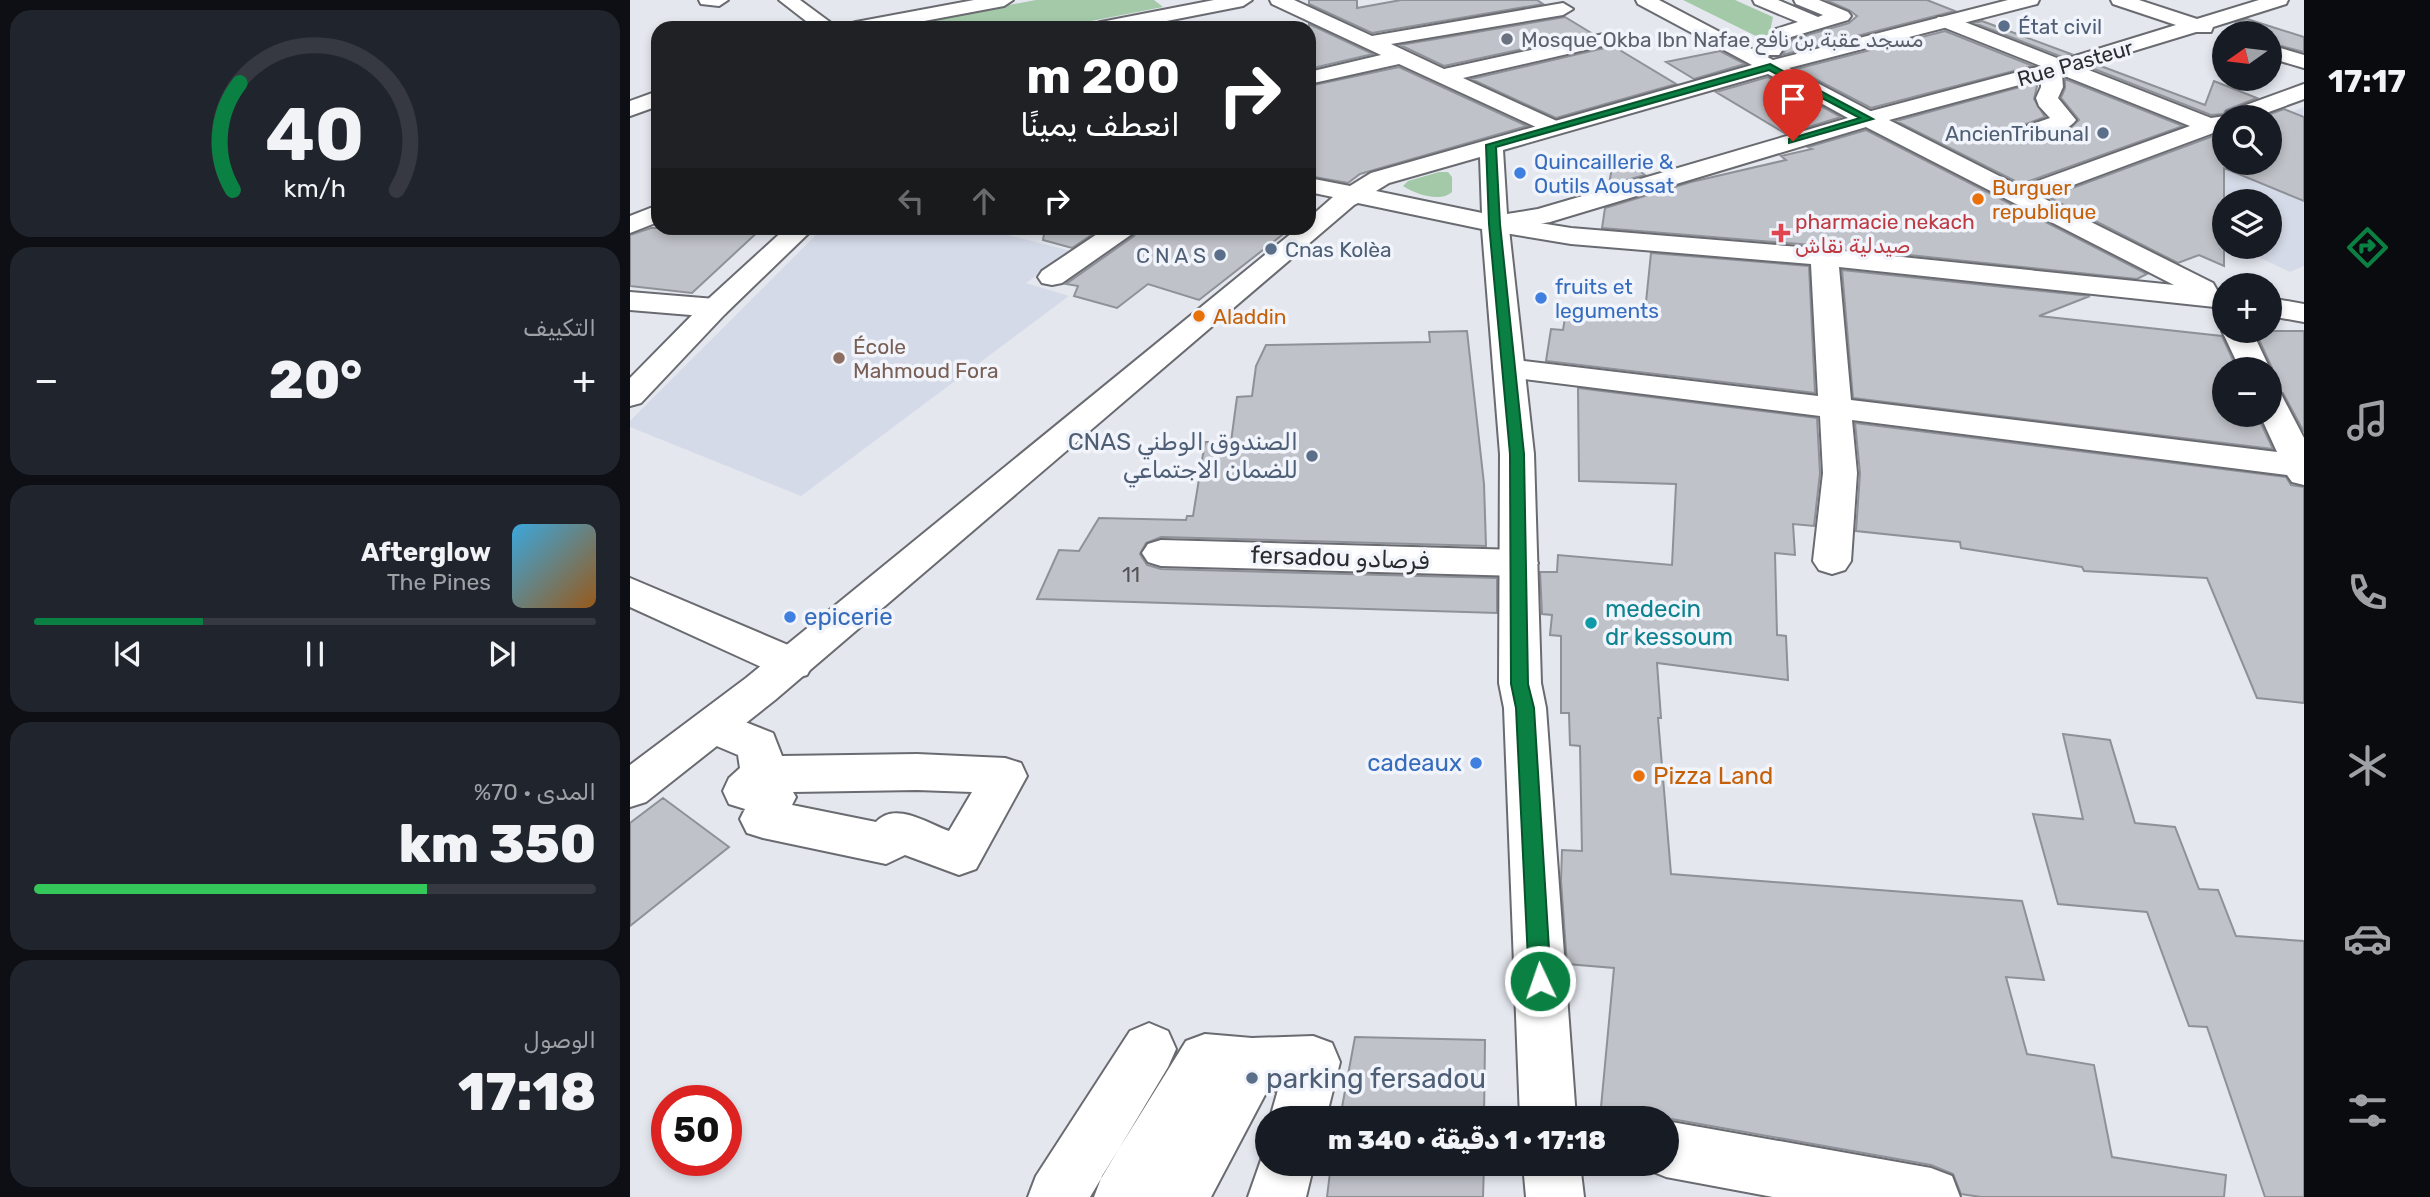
<!DOCTYPE html>
<html lang="ar">
<meta charset="utf-8">
<style>
:root{--surface:#171b24;--page:#20242c;--text:#f1f3f6;--muted:#9ea1a6;--line:#363941;--accent:#0b8043}
body{margin:0;font-family:Rubik,"Noto Sans Arabic",sans-serif;background:var(--page);color:var(--text);direction:rtl;height:100vh;display:flex;flex-direction:column;font-size:26px;white-space:nowrap}
*{box-sizing:border-box;margin:0}
p{font-size:23px;color:var(--muted)}
.icon{flex:none;width:38px;height:38px;fill:none;stroke:currentColor;stroke-width:2;stroke-linecap:round;stroke-linejoin:round}
.map{position:relative;flex:1;overflow:hidden;direction:ltr}
.sheet{display:flex;flex-direction:column;gap:10px;padding:10px;background:#0d0f14;width:630px}
.sheet>*{flex:none}
.banner{position:absolute;left:21px;top:21px;width:665px;height:214px;border-radius:21px;box-shadow:0 4px 10px #0003;direction:rtl;background:#202124;color:#fff;overflow:hidden}
.needle{width:46px;rotate:256deg}
.tools{position:absolute;left:1582px;top:21px;display:grid;gap:14px}
.tools a{display:grid;place-items:center;width:70px;height:70px;border-radius:50%;background:var(--surface);box-shadow:0 4px 10px #0003;font-size:35px}
.speed{position:absolute;left:21px;top:1085px;display:flex;gap:14px;font-size:35px;font-weight:700;text-align:center}
.speed>*{display:grid;place-content:center;width:91px;height:91px;border-radius:50%;background:var(--surface);box-shadow:0 4px 10px #0003;line-height:1}
.speed .limit{border:10px solid #d22;background:#fff;color:#111}
.pin{position:absolute;display:grid;place-items:center;width:60px;height:60px;color:#fff;margin:-72px -30px;border-radius:50% 50% 50% 0;rotate:-45deg;box-shadow:0 0 7px #0007}
.pin .icon{rotate:45deg}
.me{position:absolute;width:77px;margin:-38px;rotate:357deg;stroke-linejoin:round;filter:drop-shadow(0 0 5px #0008)}
.turn{display:flex;align-items:center;gap:24px;height:147px;padding:0 21px;font-size:32px}
.turn .icon{width:91px;height:91px;stroke-width:2.5}
.turn b{display:block;font-size:49px;line-height:60px}
.lanes{display:flex;align-items:center;height:66px;padding:0 21px;background:#0003;justify-content:center;gap:35px;direction:ltr}
.lanes .off{opacity:.35}
.big{font-size:52px;font-weight:800;line-height:1.1}
.sheet .widget{flex:1;display:flex;flex-direction:column;justify-content:center;gap:10px;min-width:0;padding:0 24px;border-radius:21px;background:var(--page)}
.sheet .dial{align-items:center;gap:0}
.dial svg{height:182px;overflow:visible;fill:none;stroke:var(--line);stroke-width:7;stroke-linecap:round;text-anchor:middle}
.dial text{fill:var(--text);stroke:none}
.song{display:flex;align-items:center;gap:21px}
.cover{width:84px;height:84px;border-radius:10px;background:linear-gradient(135deg,hsl(200 70% 55%),hsl(30 70% 35%))}
.played{height:7px;border-radius:4px;background:linear-gradient(90deg,var(--accent) 30%,var(--line) 30%)}
.keys{display:flex;justify-content:space-around;direction:ltr}
.heat{display:flex;justify-content:space-between;align-items:center;font-size:38px;direction:ltr}
.charge{height:10px;border-radius:5px;background:linear-gradient(90deg,#34c759 70%,var(--line) 0)}
.trip{position:absolute;left:625px;top:1106px;width:424px;height:70px;border-radius:35px;background:var(--surface);box-shadow:0 4px 10px #0003;font-weight:800;line-height:70px;text-align:center;direction:rtl}
main{display:flex;flex:1;min-height:0}
.menu{display:flex;flex-direction:column;width:126px;justify-content:space-around;align-items:center;background:#090b0e;color:var(--muted)}
.menu .icon{width:49px;height:49px}
.menu .on{color:var(--accent)}
.menu b{font-size:32px;color:var(--text)}
.map>svg:first-child{display:block}
.built{fill:#d5dae8}
.green{fill:#a3c9a9}
.building{fill:#bfc2c8;stroke:#8e9197;stroke-width:2}
.lines{fill:none;stroke-linecap:round;stroke-linejoin:round}
.street-casing{stroke:#696b71;stroke-width:4}
.secondary-casing{stroke:#696b71;stroke-width:4}
.primary-casing{stroke:#696b71;stroke-width:4}
.street{fill:#fff;fill-rule:evenodd}
.secondary{fill:#fff;fill-rule:evenodd}
.primary{fill:#fff;fill-rule:evenodd}
.route{fill:#0b8043;stroke:#07532c;stroke-width:2}
.service-dot{fill:#5c6f8a;stroke:#f1f4fb;stroke-width:2.5}
.worship-dot{fill:#6b7280;stroke:#f1f4fb;stroke-width:2.5}
.shop-dot{fill:#3f7fe0;stroke:#f1f4fb;stroke-width:2.5}
.food-dot{fill:#e8710a;stroke:#f1f4fb;stroke-width:2.5}
.health-dot{fill:#e0444e;stroke:#f1f4fb;stroke-width:2.5}
.education-dot{fill:#8d6e63;stroke:#f1f4fb;stroke-width:2.5}
.culture-dot{fill:#0f9aa8;stroke:#f1f4fb;stroke-width:2.5}
.labels{text-anchor:middle;dominant-baseline:central;stroke-width:7;stroke-linejoin:round;paint-order:stroke}
.far-service-label{font-size:21px;fill:#4e5e75;stroke:#f1f4fb;text-anchor:start}
.far-worship-label{font-size:21px;fill:#5b616d;stroke:#f1f4fb;text-anchor:start}
.far-street-label{font-size:21px;fill:#2b2c2f;stroke:#f1f4fb}
.far-shop-label{font-size:21px;fill:#366cbe;stroke:#f1f4fb;text-anchor:start}
.far-food-label{font-size:21px;fill:#c56008;stroke:#f1f4fb;text-anchor:start}
.far-health-label{font-size:21px;fill:#be3a42;stroke:#f1f4fb;text-anchor:start}
.far-education-label{font-size:21px;fill:#785e54;stroke:#f1f4fb;text-anchor:start}
.number-label{font-size:21px;fill:#505255}
.service-label{font-size:24px;fill:#4e5e75;stroke:#f1f4fb;text-anchor:end}
.street-label{font-size:24px;fill:#2b2c2f;stroke:#f1f4fb}
.culture-label{font-size:24px;fill:#0d838f;stroke:#f1f4fb;text-anchor:start}
.shop-label{font-size:24px;fill:#366cbe;stroke:#f1f4fb;text-anchor:start}
.food-label{font-size:24px;fill:#c56008;stroke:#f1f4fb;text-anchor:start}
.near-service-label{font-size:28px;fill:#4e5e75;stroke:#f1f4fb;text-anchor:start}
</style>
<main>
<nav class="menu">
<b>17:17</b>
<svg class="icon on" aria-label="directions" viewBox="0 0 24 24"><path d="M12 3l9 9-9 9-9-9zM9 14v-3h6M13 9l2 2-2 2"/></svg>
<svg class="icon" aria-label="music" viewBox="0 0 24 24"><path d="M9 18V5l10-2v13"/><circle cx="6" cy="18" r="3"/><circle cx="16" cy="16" r="3"/></svg>
<svg class="icon" aria-label="phone" viewBox="0 0 24 24"><path d="M5 4h4l2 5-3 2q2 4 5 5l2-3 5 2v4C11 20 4 13 5 4z"/></svg>
<svg class="icon" aria-label="climate" viewBox="0 0 24 24"><path d="M12 3v18M4 7l16 10M4 17L20 7"/></svg>
<svg class="icon" aria-label="car" viewBox="0 0 24 24"><path d="M5 17H2v-5l4-1 3-4h7l3 4 3 1v5h-3M9 17h6M6 11h13"/><circle cx="7" cy="17" r="2"/><circle cx="17" cy="17" r="2"/></svg>
<svg class="icon" aria-label="filters" viewBox="0 0 24 24"><path d="M4 7h16M4 17h16"/><circle cx="9" cy="7" r="2"/><circle cx="15" cy="17" r="2"/></svg>
</nav>
<div class="map">
<svg width="1674" height="1197" viewBox="0 0 1674 1197">
<rect width="100%" height="100%" fill="#e4e7ee"/>
<!-- built -->
<path class="built" d="M1674,107v159l-14,6 -53,-25h33v-46h-46v40l-123,-59 123,-45v26h46v-43z
M193,228h158l90,23 -45,32 43,13 -268,200 -171,-69v-6z"/>
<!-- green -->
<path class="green" d="M406,0h118l9,7 -108,21 -162,-2z
M1053,0h52l38,17 -5,25z
M809,172h9l4,5v15c-12,11 -37,2 -49,-6l5,-5z"/>
<!-- building -->
<path class="building" d="M679,0h48v8l44,-8h136l6,4 -171,29 -63,-29z
M1196,0h101l28,11 -173,44 11,-16 56,-16 8,-7 -8,-6z
M935,17l28,17 -149,32 -44,-21z
M1617,19l57,18v15l-34,-9v-10h-38l4,-11z
M1352,21l89,33 -9,3 -88,-34z
M679,24l64,30 -64,15z
M1315,31l88,35 -162,42 -75,-39z
M983,46l63,38 -120,34 -85,-39z
M1090,51l25,13 -51,15 -28,-17z
M1468,65l107,40 9,-24 43,17 -31,12 -3,4 -12,1 -122,-48z
M769,67l128,59 -167,48 -12,9 -39,-7v-90z
M1138,77l73,40 -55,17 -70,-42z
M1435,79l118,47 -162,58 -125,-63 142,-39 -4,17 11,18 -22,8 -6,7 7,8 21,-1 22,-8 12,-11 -18,-22 4,-10z
M1654,109l20,8v84l-80,-33v98l-25,-11 -21,8 -130,-66 176,-65v31h46v-46h-8z
M1236,130l281,144 -10,5 -313,-33 -222,-18 3,-20 86,-26 95,-22 -5,-4 31,-7 -4,-2z
M984,154l31,21 -36,10z
M21,228h111l-70,65 -62,-7v-51z
M415,228h57l-30,20 -29,-8z
M509,228h152l-92,72 -51,-16 -31,24 -43,-12 4,-10 -12,-2 68,-48z
M1021,253l158,13 6,127 -269,-32 5,-32 12,1 4,-24 78,6z
M1212,270l248,26 -51,20 183,20 15,33h-13v46h33l16,34 -420,-51z
M837,331l17,153 2,62 -325,-9 -15,6 -6,11 7,11 14,4 336,9v35l-460,-14 22,-49 20,1 20,-33 87,2 1,-4h6l12,-74h26l6,-45 15,-1 4,-30 10,-21 164,-3 -1,-10z
M1625,331h49v101l-21,-39 -13,-4 2,-21z
M948,388l239,30 3,55 -6,53 -21,-2 2,31 -20,-2 2,82 9,1 2,44 -131,-17 4,55h-3l13,156 351,27 22,79 -38,-3 21,77 67,11 18,92 114,18 -2,22h-243l-20,-3 -8,-20 -22,-9 -265,-47h-66l14,-150 -47,-4 -6,-83 1,-31 20,1 -2,-105 -10,-1 -1,-32h-8v-77l-11,-1 2,-20 -10,-1 -2,-42h17l1,-17 114,10 4,-81 -97,-3z
M1225,423l431,54 5,8 13,2v216l-47,-5 -50,-120 -123,-7 -2,-4 -121,-19 -1,-6 -104,-11 4,-58z
M1433,734l47,6 25,83 40,4 24,62 19,1 18,46 68,5v256h-39l-58,-170 -18,-1 -42,-114 -89,-8 -25,-90 50,5z
M33,798l66,49 -99,79v-103z
M725,1037l130,3 -1,78h-144z
M701,1164h153l-1,33h-156z"/>
<g class="lines">
<!-- street casing -->
<g class="street-casing">
<path id="street" d="M69,0h29l-9,6 -18,-2z
M584,0h38l-9,6 -112,22h-40l3,-4 7,-2z
M640,0h24l78,36 191,-33 10,6 -10,6 -172,29 53,25 164,-36 7,2 3,4 -3,4 -152,35 96,44 4,5 -4,5 -8,2 -152,-70 -90,20v-12l72,-17 -109,-51z
M1123,0h25l40,17 5,-2 -27,-11 -2,-4h25l29,12 3,4 -3,4 -57,17 -12,18h-14l-3,-4 14,-22 22,-7 -43,-18z
M1481,0h28l58,19 62,-19h29l-2,4 -73,23 -2,5h-15l-115,35 130,51 14,-2 2,-4 77,-28v15l-49,18h-31v12l-183,68 172,86 4,7h7v18l-385,-41 12,133 426,52 -17,-37h10v-24l11,3 23,44v47l-12,-3 -5,-7 -435,-55 5,53 -6,88 -6,9 -13,4 -13,-4 -6,-9 10,-88 -3,-57 -312,-39 -11,-2 -4,-7 4,-7 11,-2 310,37 -7,-132 -240,-20 -85,-14 -4,-6 4,-6 9,-2 76,12 253,21 350,36 -314,-161 -3,-5 3,-5 181,-48 -103,-41 -3,-4 3,-4h14l110,43 114,-35 -63,-21zM1432,75l128,51 -169,61 -132,-67 152,-41v8l-5,11 3,8 11,12 -26,9 -4,5 4,5c13,3 44,-5 52,-17l-18,-22 5,-11z
M1640,45l34,10v13l-34,-10z
M28,91v15l-28,10v-15z
M28,205v17l-28,11v-17z
M476,228h30l-4,6 -70,49 -10,2 -10,-2 -4,-6 4,-6z
M0,292l85,7 10,3 4,6 -4,6 -10,3 -85,-7z
M1640,298l34,6v18l-34,-6z
M1594,328v3h28l18,38v1l-30,-1 -18,-38z
M531,540l358,10 13,4 6,9 -6,9 -13,4 -358,-10 -13,-4 -6,-9 6,-9z
M0,578l177,75 6,11 -6,11 -14,4 -14,-4 -149,-68z
M85,710l58,23 9,23 135,-2 88,4 16,5 6,13 -51,93 -17,6 -54,-20 -19,9 -123,-26 -16,-5 -7,-14 5,-10 -16,-5 -6,-13 6,-13 11,-10 -2,-13 -38,-16 -6,-12 6,-12zM287,790l55,2 -23,39c-22,-8 -54,-30 -73,-9l-84,-17 4,-8 -3,-5z
M519,1023l19,8 8,18 -8,18 -78,130h-62l8,-21 94,-145z
M575,1034l47,4 61,-2 19,7 8,19 -14,56h-56l8,-28 -11,1 -56,106h-117l8,-21 84,-135z
M1036,1121l265,47 21,8 8,21h-187l-107,-20 -20,-8 -2,-5h22z
M637,1143v21h47l-8,33h-58z"/>
</g>
<!-- secondary casing -->
<g class="secondary-casing">
<path id="secondary" d="M1006,0h23l114,60 235,-60h31l-2,4 -248,64 87,46 3,5 -3,5 -326,98 -41,7 25,225 7,229 5,25 30,410h-56l-16,-410 -5,-25 1,-229 -18,-225 -124,-26 -4,2 -579,495 -129,102 -16,5v-42l116,-87 552,-450h11v-10l24,-21 -24,-5v-14l41,8 21,-13 381,-108 -114,-61zM1138,74l80,44 -310,91 -31,5 -4,-64zM850,157l2,56 -106,-22 13,-8z
M156,228h28l-89,86 -84,89 -11,3v-28l75,-76z
M893,1164h57l4,33h-58z"/>
</g>
<!-- primary casing -->
<g class="primary-casing">
<path id="primary" d="M149,0h21l38,28h-23z
M344,0h39l-9,6 -117,22h-41l3,-4 7,-2z"/>
</g>
<!-- street -->
<use href="#street" class="street"/>
<!-- secondary -->
<use href="#secondary" class="secondary"/>
<!-- primary -->
<use href="#primary" class="primary"/>
</g>
<!-- route -->
<path class="route" d="M1140,64l103,55 -84,24v-4l71,-21 -91,-48 -273,77 4,77 24,230 4,230 6,24 17,273 -4,7 -7,3 -7,-3 -4,-7 -13,-273 -5,-24 -1,-230 -21,-230 -3,-79z"/>
<!-- markers -->
<g class="service-dot">
<circle cx="1374" cy="26" r="7"/>
<circle cx="1473" cy="133" r="7"/>
<circle cx="641" cy="249" r="7"/>
<circle cx="590" cy="255" r="7"/>
<circle cx="682" cy="456" r="7"/>
<circle cx="622" cy="1078" r="7"/>
</g>
<circle class="worship-dot" cx="877" cy="39" r="7"/>
<g class="shop-dot">
<circle cx="890" cy="173" r="7"/>
<circle cx="911" cy="298" r="7"/>
<circle cx="160" cy="617" r="7"/>
<circle cx="846" cy="763" r="7"/>
</g>
<g class="food-dot">
<circle cx="1348" cy="199" r="7"/>
<circle cx="569" cy="316" r="7"/>
<circle cx="1009" cy="776" r="7"/>
</g>
<path class="health-dot" d="M1147.5 222.5h7v7h7v7h-7v7h-7v-7h-7v-7h7z"/>
<circle class="education-dot" cx="209" cy="358" r="7"/>
<circle class="culture-dot" cx="961" cy="623" r="7"/>
<g class="labels">
<!-- far-service labels -->
<g class="far-service-label">
<text x="1388" y="26">État civil</text>
<text x="1459" y="133" text-anchor="end">AncienTribunal</text>
<text x="655" y="249">Cnas Kolèa</text>
<text x="576" y="255" text-anchor="end">C N A S</text>
</g>
<!-- far-worship labels -->
<g class="far-worship-label">
<text x="891" y="39">Mosque Okba Ibn Nafae مسجد عقبة بن نافع</text>
</g>
<!-- far-street labels -->
<g class="far-street-label">
<text transform="translate(1445 63) rotate(-16)">Rue Pasteur</text>
</g>
<!-- far-shop labels -->
<g class="far-shop-label">
<text x="904" y="161">Quincaillerie &amp;<tspan x="904" dy="24">Outils Aoussat</tspan></text>
<text x="925" y="286">fruits et<tspan x="925" dy="24">leguments</tspan></text>
</g>
<!-- far-food labels -->
<g class="far-food-label">
<text x="1362" y="187">Burguer<tspan x="1362" dy="24">republique</tspan></text>
<text x="583" y="316">Aladdin</text>
</g>
<!-- far-health labels -->
<g class="far-health-label">
<text x="1165" y="221">pharmacie nekach<tspan x="1165" dy="24">صيدلية نقاش</tspan></text>
</g>
<!-- far-education labels -->
<g class="far-education-label">
<text x="223" y="346">École<tspan x="223" dy="24">Mahmoud Fora</tspan></text>
</g>
<!-- number labels -->
<g class="number-label">
<text x="501" y="574">11</text>
</g>
<!-- service labels -->
<g class="service-label">
<text x="668" y="442">CNAS الصندوق الوطني<tspan x="668" dy="28">للضمان الاجتماعي</tspan></text>
</g>
<!-- street labels -->
<g class="street-label">
<text transform="translate(710 558) rotate(2)">fersadou فرصادو</text>
</g>
<!-- culture labels -->
<g class="culture-label">
<text x="975" y="609">medecin<tspan x="975" dy="28">dr kessoum</tspan></text>
</g>
<!-- shop labels -->
<g class="shop-label">
<text x="174" y="617">epicerie</text>
<text x="832" y="763" text-anchor="end">cadeaux</text>
</g>
<!-- food labels -->
<g class="food-label">
<text x="1023" y="776">Pizza Land</text>
</g>
<!-- near-service labels -->
<g class="near-service-label">
<text x="636" y="1078">parking fersadou</text>
</g>
</g>
</svg>
<div class="tools">
<a><svg class="needle" viewBox="-14 -14 28 28"><path d="M0-13l5 13h-10z" fill="#e53935"/><path d="M0 13l5-13h-10z" fill="#9ea1a6"/></svg></a>
<a><svg class="icon" aria-label="search" viewBox="0 0 24 24"><circle cx="10" cy="10" r="6"/><path d="M15 15l6 6"/></svg></a>
<a><svg class="icon" aria-label="layers" viewBox="0 0 24 24"><path d="M12 4l9 5-9 5-9-5zM3 14l9 5 9-5"/></svg></a>
<a>+</a>
<a>−</a>
</div>
<div class="speed"><div class="limit">50</div></div>
<div class="pin" style="left:1163px;top:141px;background:#d93025"><svg class="icon" aria-label="arrive" viewBox="0 0 24 24"><path d="M6 21V4h12l-3 4 3 4H6"/></svg></div>
<svg class="me" style="left:910px;top:981px" viewBox="-20 -20 40 40"><circle r="17" fill="#0b8043" stroke="#fff" stroke-width="3"/><path d="M0-11L8 9 0 5-8 9z" fill="#fff"/></svg>
<div class="trip">17:18 · 1 دقيقة · 340 m</div>
<div class="banner">
<div class="turn"><svg class="icon" aria-label="right" viewBox="0 0 24 24"><path d="M7 20v-9h11M14 6l5 5-5 5"/></svg><div><b>200 m</b>انعطف يمينًا</div></div>
<div class="lanes"><svg class="icon off" aria-label="left" viewBox="0 0 24 24"><path d="M17 20v-9H6M10 6l-5 5 5 5"/></svg><svg class="icon off" aria-label="ahead" viewBox="0 0 24 24"><path d="M12 20V5M6 11l6-6 6 6"/></svg><svg class="icon" aria-label="right" viewBox="0 0 24 24"><path d="M7 20v-9h11M14 6l5 5-5 5"/></svg></div>
</div>
</div>
<section class="sheet">
<div class="widget dial"><svg viewBox="0 0 100 80">
<path d="M14 69A42 42 0 1 1 86 69"/>
<path d="M14 69A42 42 0 0 1 17 22" stroke="#0b8043"/>
<text x="50" y="56" font-size="32" font-weight="700">40</text>
<text x="50" y="72" font-size="11">km/h</text>
</svg></div>
<div class="widget"><p>التكييف</p>
<div class="heat"><a>−</a><b class="big">20°</b><a>+</a></div>
</div>
<div class="widget">
<div class="song"><i class="cover"></i><div><b>Afterglow</b><p>The Pines</p></div></div>
<div class="played"></div>
<div class="keys"><svg class="icon" aria-label="previous" viewBox="0 0 24 24"><path d="M18 5L8 12l10 7zM5 5v14"/></svg><svg class="icon" aria-label="pause" viewBox="0 0 24 24"><path d="M8 5v14M16 5v14"/></svg><svg class="icon" aria-label="next" viewBox="0 0 24 24"><path d="M6 5l10 7-10 7zM19 5v14"/></svg></div>
</div>
<div class="widget"><p>المدى · 70%</p><b class="big">350 km</b><div class="charge"></div></div>
<div class="widget"><p>الوصول</p><b class="big">17:18</b></div>
</section>
</main>
